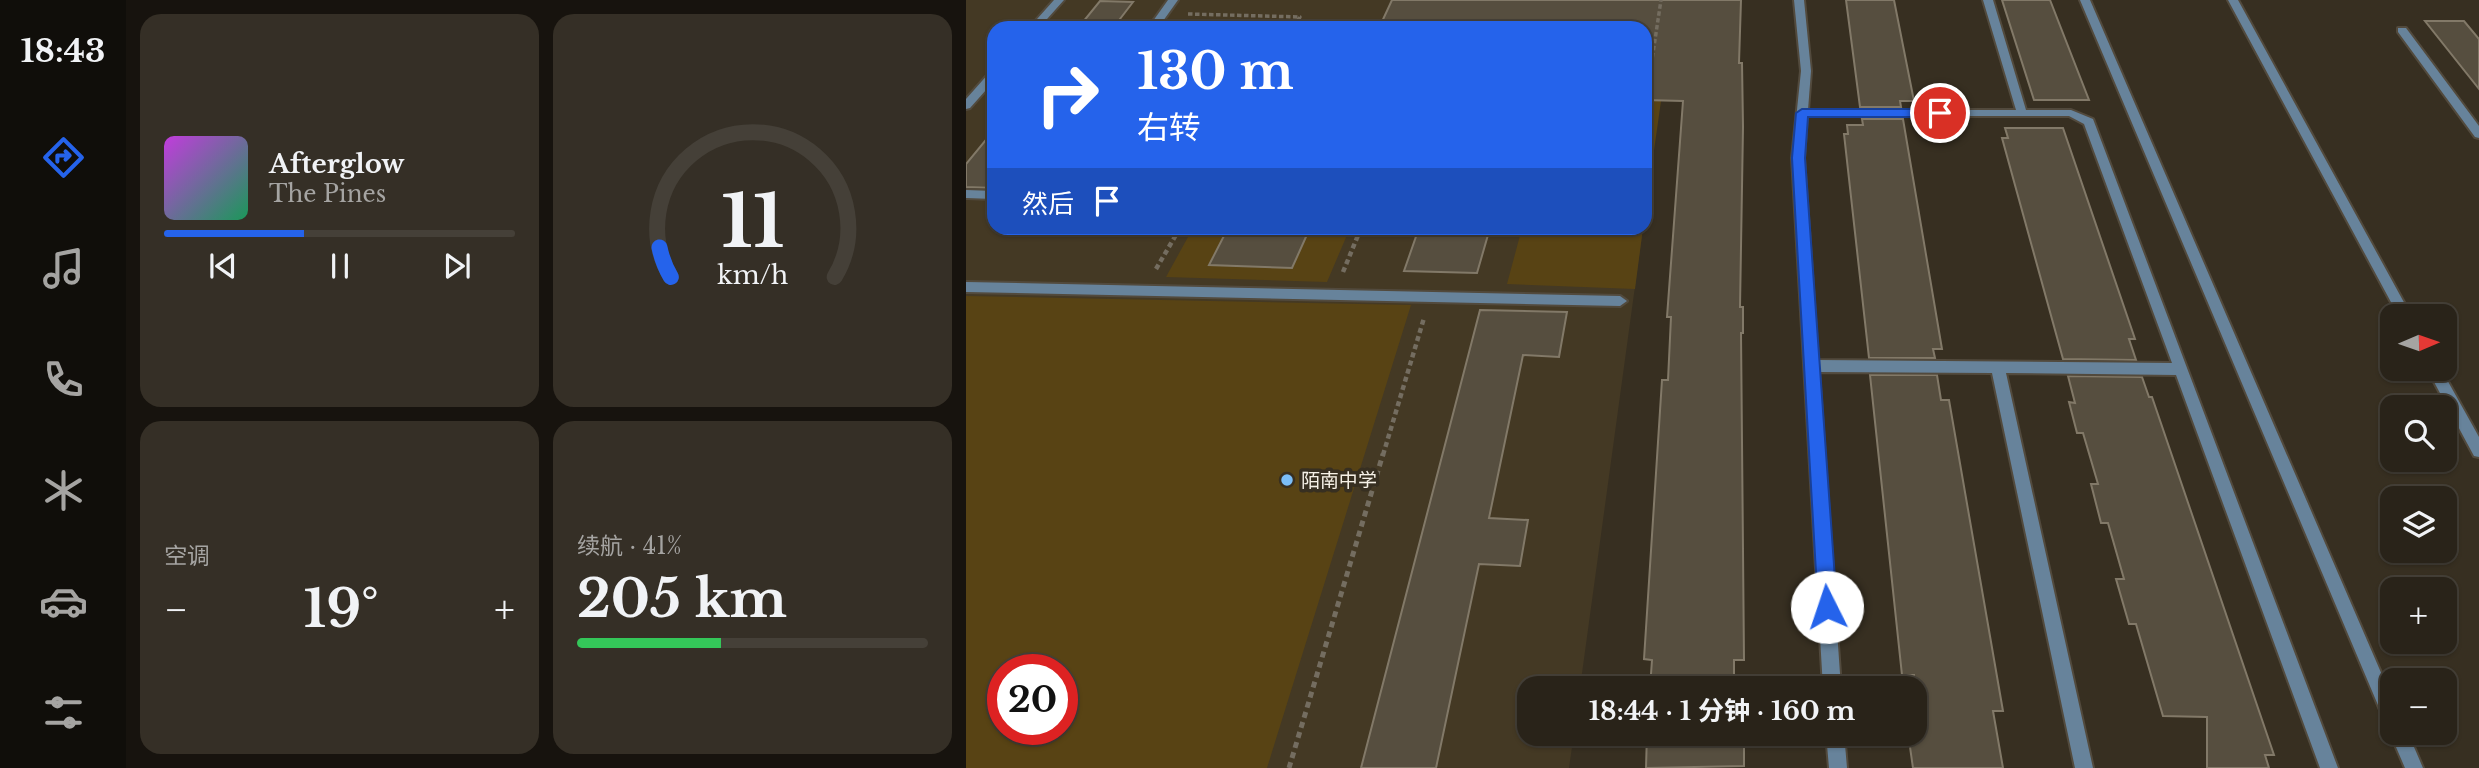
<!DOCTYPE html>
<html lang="zh">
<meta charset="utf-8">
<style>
:root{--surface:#292319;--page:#352f26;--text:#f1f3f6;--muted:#a5a4a2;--line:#454038;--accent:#2563eb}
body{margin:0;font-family:"Libre Baskerville","Noto Sans SC",serif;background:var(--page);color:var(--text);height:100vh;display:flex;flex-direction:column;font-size:26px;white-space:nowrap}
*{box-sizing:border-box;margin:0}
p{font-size:23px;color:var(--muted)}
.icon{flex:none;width:38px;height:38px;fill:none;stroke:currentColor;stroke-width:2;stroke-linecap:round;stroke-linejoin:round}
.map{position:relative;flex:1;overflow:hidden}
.drawer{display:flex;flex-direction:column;gap:14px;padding:14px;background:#17130e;width:840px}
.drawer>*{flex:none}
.hud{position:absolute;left:21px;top:21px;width:665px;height:214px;border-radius:21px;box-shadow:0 2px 5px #0004,0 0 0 2px var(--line);background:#2563eb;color:#fff;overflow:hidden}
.needle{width:46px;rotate:88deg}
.tools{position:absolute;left:1414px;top:304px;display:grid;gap:14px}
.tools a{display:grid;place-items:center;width:77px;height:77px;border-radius:14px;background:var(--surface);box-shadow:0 2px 5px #0004,0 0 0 2px var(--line);font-size:35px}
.speed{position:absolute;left:21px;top:654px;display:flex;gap:14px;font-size:35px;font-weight:700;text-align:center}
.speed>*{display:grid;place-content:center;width:91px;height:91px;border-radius:50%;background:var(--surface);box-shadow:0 2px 5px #0004,0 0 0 2px var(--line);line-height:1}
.speed .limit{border:10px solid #d22;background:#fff;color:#111}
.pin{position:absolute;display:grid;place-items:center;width:60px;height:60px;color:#fff;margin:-30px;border:4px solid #fff;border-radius:50%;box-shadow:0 2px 7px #0007}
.me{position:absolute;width:77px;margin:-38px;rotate:356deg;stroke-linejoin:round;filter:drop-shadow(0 0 5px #0008)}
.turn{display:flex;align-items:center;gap:24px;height:147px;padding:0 35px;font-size:32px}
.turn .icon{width:91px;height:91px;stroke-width:2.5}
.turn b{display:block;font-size:49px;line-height:60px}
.then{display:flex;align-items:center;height:66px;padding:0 35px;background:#0003;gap:14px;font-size:26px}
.big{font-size:52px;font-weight:700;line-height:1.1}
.drawer .card{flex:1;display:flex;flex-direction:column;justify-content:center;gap:10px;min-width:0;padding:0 24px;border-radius:21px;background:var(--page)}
.drawer .dial{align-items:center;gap:0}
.dial svg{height:182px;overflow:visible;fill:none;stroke:var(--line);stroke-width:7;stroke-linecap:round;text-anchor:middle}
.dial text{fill:var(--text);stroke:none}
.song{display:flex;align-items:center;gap:21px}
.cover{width:84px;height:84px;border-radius:10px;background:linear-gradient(135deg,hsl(290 70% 55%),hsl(150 70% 35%))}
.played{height:7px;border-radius:4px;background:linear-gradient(90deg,var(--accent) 40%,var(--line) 40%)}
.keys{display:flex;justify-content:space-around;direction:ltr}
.heat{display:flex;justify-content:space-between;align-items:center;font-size:38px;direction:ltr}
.charge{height:10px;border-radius:5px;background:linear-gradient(90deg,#34c759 41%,var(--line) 0)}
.drawer .tiles{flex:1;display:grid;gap:14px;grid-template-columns:repeat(2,1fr)}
.trip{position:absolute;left:551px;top:676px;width:410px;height:70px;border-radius:21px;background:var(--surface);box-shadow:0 2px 5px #0004,0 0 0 2px var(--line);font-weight:700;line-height:70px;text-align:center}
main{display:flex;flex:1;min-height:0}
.tab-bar{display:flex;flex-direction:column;width:126px;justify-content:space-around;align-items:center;background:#100e0a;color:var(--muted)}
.tab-bar .icon{width:49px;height:49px}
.tab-bar .current{color:var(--accent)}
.tab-bar b{font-size:32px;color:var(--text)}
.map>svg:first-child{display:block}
.built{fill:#443924;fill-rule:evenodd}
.green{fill:#584314;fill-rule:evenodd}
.building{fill:#564e3f;stroke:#827968;stroke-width:2}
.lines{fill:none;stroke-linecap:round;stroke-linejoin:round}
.lane-casing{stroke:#524a3d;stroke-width:4}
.street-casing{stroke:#524a3d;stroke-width:4}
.path-far2{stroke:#746d60;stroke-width:3.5;stroke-dasharray:4.5 2.5;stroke-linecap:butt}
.path-far1{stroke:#746d60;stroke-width:4.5;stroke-dasharray:5 3.5;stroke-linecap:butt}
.path{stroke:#746d60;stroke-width:5;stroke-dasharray:6 4.5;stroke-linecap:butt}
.lane{fill:#67839b;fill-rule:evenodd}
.street{fill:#67839b;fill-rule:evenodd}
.route{fill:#2563eb;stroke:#184099;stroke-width:2}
.poi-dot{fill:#7bbef8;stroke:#372f21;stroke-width:2.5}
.labels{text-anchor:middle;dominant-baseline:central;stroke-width:7;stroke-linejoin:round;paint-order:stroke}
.poi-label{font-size:19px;fill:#f6f1e7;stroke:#372f21;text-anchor:start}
</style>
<main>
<nav class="tab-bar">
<b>18:43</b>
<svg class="icon current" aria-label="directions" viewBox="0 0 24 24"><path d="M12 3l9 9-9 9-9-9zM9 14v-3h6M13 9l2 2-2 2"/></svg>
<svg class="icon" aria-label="music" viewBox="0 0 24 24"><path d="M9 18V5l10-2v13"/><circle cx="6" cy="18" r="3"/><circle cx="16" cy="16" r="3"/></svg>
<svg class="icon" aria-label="phone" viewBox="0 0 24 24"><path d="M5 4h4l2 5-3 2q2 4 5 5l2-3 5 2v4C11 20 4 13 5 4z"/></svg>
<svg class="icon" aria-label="climate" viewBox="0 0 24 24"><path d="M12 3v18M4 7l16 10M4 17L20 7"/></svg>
<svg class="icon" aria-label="car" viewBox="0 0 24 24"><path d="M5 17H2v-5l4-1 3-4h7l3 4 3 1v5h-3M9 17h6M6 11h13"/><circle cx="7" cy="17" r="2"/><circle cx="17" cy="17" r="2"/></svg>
<svg class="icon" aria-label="filters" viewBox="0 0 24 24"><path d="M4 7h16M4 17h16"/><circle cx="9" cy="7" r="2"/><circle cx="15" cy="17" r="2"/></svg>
</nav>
<section class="drawer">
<div class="tiles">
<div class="card">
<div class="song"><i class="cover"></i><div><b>Afterglow</b><p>The Pines</p></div></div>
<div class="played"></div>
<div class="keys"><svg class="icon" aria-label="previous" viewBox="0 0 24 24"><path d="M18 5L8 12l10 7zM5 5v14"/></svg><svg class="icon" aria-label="pause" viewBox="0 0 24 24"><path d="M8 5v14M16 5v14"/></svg><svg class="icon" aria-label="next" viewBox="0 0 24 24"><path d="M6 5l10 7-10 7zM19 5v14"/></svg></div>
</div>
<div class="card dial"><svg viewBox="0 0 100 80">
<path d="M14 69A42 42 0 1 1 86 69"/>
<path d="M14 69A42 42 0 0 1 9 56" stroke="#2563eb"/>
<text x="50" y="56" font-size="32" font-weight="700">11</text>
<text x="50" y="72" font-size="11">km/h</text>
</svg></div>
<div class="card"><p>空调</p>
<div class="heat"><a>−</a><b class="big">19°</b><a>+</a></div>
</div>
<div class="card"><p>续航 · 41%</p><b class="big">205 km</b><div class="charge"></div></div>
</div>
</section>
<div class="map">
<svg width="1513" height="768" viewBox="0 0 1513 768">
<rect width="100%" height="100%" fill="#372f21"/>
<!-- built -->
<path class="built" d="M0,0h707l-28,214v-186h-651v200h649l-63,460h-50v45h44l-5,35h-603zM37,670h59v60h-59z"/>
<!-- green -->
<path class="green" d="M679,86l18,1 -18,127z
M227,228h35l-19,37 82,3 19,-40h40l-23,54 -161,-5z
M556,228h121l-8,61 -128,-5z
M0,296l445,9 -144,463h-301zM96,670v60h-59v-60z"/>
<!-- building -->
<path class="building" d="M426,0h349l-2,63h3l1,64 -3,180h3v26h-2l3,327h-10v15h-25v13h-59l2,-28 -8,-1 18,-279h6l3,-63h-4l16,-216 -38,-1v-72h-266z
M880,0h48l20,101h-14l1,6h-41z
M1036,0h48l39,100h-55z
M134,1l33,1 -20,26h-35z
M1459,21h39l15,18v50z
M896,119h41l39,230h-9l2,9h-66l-25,-224h4l-1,-9h16z
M1039,128h58l72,211h-6l7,21 -73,-1 -61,-221h6z
M28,130v58l-28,-1v-23z
M262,228h82l-18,40 -83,-3z
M453,228h71l-13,45 -73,-2z
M514,310l87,2 -8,45 -36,-2 -34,163 39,2 -8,46 -41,-2 -43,204h-75z
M904,375h67l4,25h8l54,311h-10l10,57h-90l-4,-28h4l-1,-7h2v-58h-12z
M1102,376l74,1 7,20h3l122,358h-9l4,13h-62v-51l-44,-1 -27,-92h-7l-13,-45h8l-16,-56h-7l-10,-39h7l-15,-51h-6l-8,-31 6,1z
M681,733h89v4h8v29l-98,2z"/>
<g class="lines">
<!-- lane casing -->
<g class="lane-casing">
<path id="lane" d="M88,0h10l-25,28h-10z
M202,0h10l-20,28h-10z
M828,0h10l7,71 -3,39h208l-33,-110h10l33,110h45l22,9 245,649h-18l-144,-393 -170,-2 87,395h-18l-83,-395 -173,-1 22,316h-18l-31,-530 9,-87zM841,116h262l15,8 88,239 -354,-3 -14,-202z
M1432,28h8l73,98v12l-4,-1 -77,-105z
M28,71v10l-24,27 -4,1v-10l24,-27z
M0,190l28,1v8l-28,-1z
M0,282l654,14 7,5 -7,5 -654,-14z
M860,733h18l3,35h-18z"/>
</g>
<!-- street casing -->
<g class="street-casing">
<path id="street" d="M1114,0h10l302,698v29l-6,-3z
M1262,0h10l174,317h-13z
M1461,369h14l38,68v20l-5,-1z
M1426,728v5h16l15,35h-18l-15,-35z"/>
</g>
<!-- path-far2 -->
<path class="path-far2" d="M222,14l112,3 -6,11
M679,73h5l11,-73"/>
<!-- path-far1 -->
<path class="path-far1" d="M190,269l24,-41
M377,272l18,-44
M417,455l41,-137"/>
<!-- path -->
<path class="path" d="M323,768l94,-314"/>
<!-- lane -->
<use href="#lane" class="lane"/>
<!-- street -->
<use href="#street" class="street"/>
</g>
<!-- route -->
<path class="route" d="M836,109h138l6,4 -6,4h-132l-3,41 32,449 -3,7 -7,3 -6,-3 -3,-7 -26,-449 4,-45z"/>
<!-- markers -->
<circle class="poi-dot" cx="321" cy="480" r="7"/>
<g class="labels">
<!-- poi labels -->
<g class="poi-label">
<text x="335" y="480">陌南中学</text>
</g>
</g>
</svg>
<div class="tools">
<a><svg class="needle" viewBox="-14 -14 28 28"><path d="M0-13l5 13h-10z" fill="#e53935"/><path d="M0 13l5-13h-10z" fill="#a5a4a2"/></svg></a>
<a><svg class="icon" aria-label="search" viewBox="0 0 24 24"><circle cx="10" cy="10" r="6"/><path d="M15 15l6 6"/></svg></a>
<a><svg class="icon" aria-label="layers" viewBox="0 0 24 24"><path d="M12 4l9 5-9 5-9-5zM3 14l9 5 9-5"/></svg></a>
<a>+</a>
<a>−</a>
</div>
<div class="speed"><div class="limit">20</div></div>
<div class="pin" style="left:974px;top:113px;background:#d93025"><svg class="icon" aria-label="arrive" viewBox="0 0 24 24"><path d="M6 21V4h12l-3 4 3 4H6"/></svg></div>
<svg class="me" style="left:861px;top:607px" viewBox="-20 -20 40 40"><circle r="19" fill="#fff"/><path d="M0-13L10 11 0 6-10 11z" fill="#2563eb"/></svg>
<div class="trip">18:44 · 1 分钟 · 160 m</div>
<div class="hud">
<div class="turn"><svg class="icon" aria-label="right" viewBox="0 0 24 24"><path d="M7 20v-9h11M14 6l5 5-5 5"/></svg><div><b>130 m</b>右转</div></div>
<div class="then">然后<svg class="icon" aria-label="arrive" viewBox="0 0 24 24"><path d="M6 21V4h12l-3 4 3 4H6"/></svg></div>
</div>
</div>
</main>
